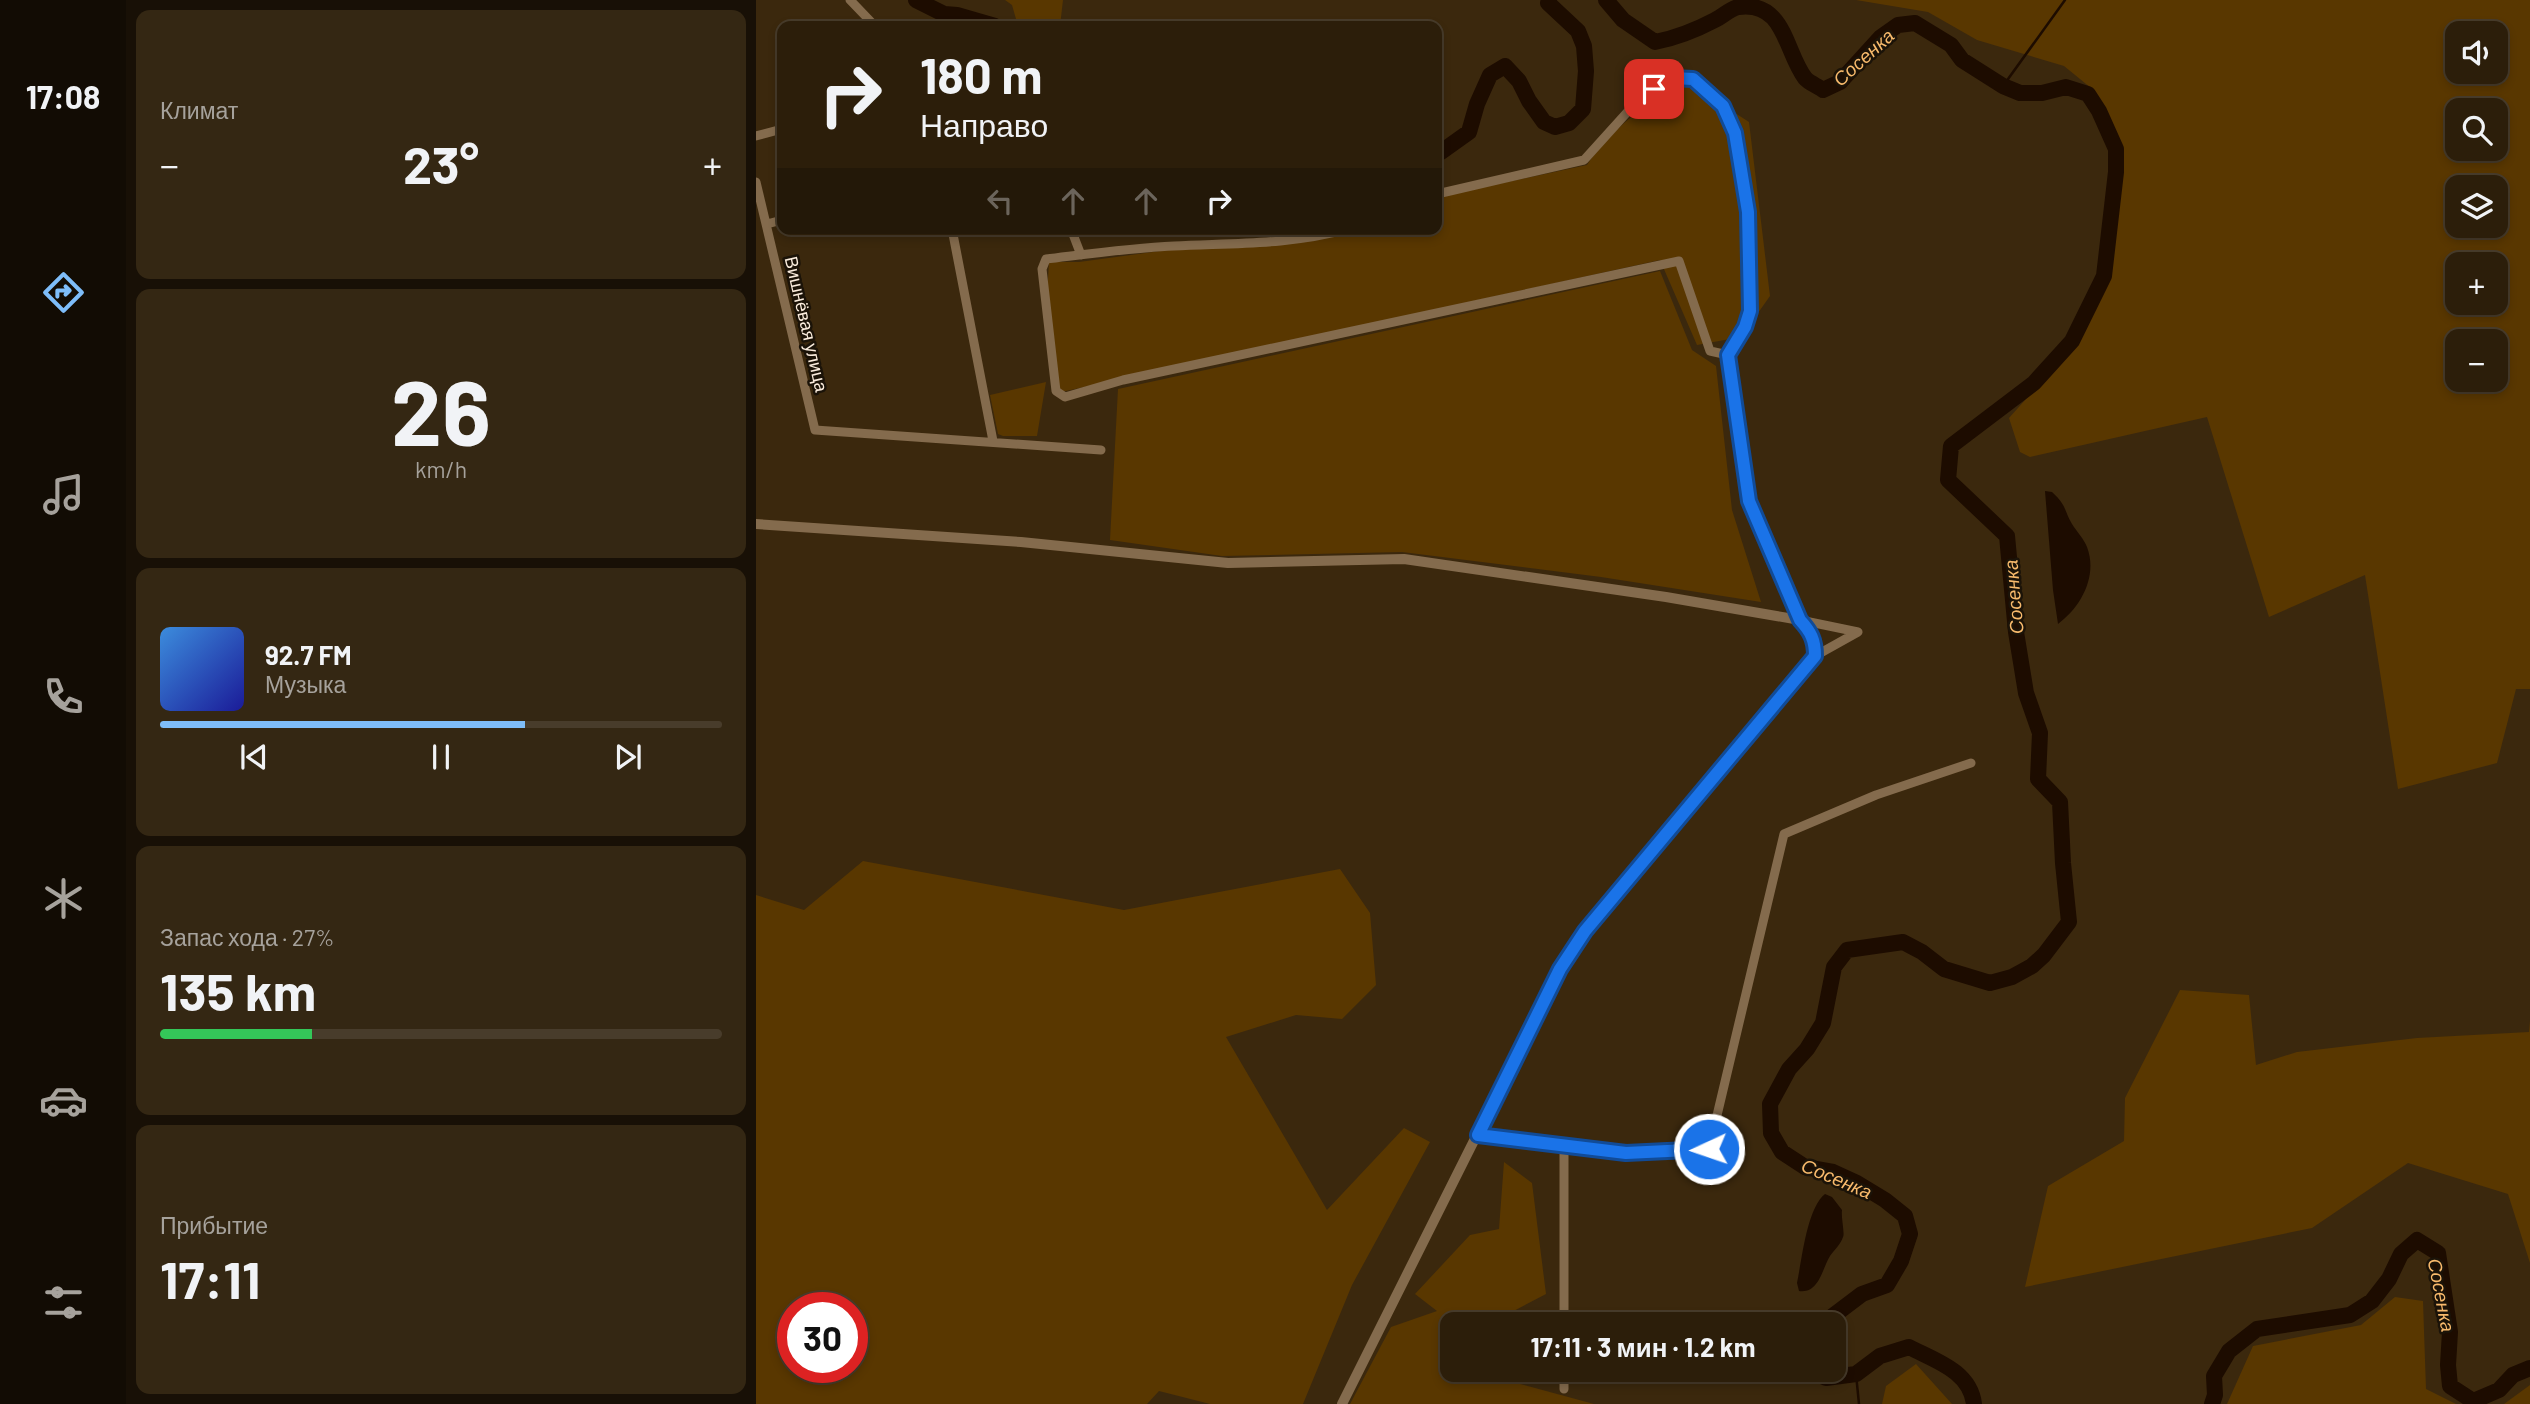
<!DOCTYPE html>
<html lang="ru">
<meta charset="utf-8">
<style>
:root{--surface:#2c1e0a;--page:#342713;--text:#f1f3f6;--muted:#a6a29c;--line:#483c2b;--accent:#7ebdf9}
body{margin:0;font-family:Barlow,sans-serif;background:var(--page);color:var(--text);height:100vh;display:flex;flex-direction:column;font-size:26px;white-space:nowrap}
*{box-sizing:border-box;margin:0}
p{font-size:23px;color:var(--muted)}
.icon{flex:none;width:38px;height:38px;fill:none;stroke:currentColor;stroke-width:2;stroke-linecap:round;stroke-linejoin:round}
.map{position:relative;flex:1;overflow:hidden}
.side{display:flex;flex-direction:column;gap:10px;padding:10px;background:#181006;width:630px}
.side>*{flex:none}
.banner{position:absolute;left:21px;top:21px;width:665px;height:214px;border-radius:14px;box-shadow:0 4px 10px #0003,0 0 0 2px var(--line);background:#2c1e0a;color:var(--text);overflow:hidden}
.fabs{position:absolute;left:1689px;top:21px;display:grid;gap:14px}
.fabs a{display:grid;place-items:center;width:63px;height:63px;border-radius:14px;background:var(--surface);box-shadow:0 4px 10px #0003,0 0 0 2px var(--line);font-size:35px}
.speed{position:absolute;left:21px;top:1292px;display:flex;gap:14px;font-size:35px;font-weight:700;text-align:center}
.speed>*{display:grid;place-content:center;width:91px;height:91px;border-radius:50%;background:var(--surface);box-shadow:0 4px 10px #0003,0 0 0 2px var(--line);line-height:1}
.speed .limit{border:10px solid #d22;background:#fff;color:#111}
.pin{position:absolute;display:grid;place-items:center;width:60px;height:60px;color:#fff;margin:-30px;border-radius:14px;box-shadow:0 4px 10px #0006}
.me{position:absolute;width:77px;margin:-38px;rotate:267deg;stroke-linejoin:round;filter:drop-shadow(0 0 5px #0008)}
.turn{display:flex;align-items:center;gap:24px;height:147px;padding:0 28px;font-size:32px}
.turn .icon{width:91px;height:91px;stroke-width:2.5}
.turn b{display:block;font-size:49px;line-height:60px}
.lanes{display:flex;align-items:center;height:66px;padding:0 28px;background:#0003;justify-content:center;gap:35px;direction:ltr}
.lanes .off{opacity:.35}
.big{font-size:52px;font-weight:700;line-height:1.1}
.side .card{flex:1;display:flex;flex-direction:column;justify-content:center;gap:10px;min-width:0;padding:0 24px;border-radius:14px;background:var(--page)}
.side .dial{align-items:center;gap:0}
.dial b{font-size:91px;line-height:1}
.song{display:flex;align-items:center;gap:21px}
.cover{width:84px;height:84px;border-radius:10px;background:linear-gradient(135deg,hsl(210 70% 55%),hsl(240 70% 35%))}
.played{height:7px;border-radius:4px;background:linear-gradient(90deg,var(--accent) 65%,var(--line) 65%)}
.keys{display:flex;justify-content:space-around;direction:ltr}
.heat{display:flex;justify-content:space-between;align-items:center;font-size:38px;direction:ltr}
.charge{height:10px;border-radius:5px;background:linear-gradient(90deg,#34c759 27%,var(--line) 0)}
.trip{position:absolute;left:684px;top:1312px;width:406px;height:70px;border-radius:14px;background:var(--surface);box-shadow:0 4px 10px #0003,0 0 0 2px var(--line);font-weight:700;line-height:70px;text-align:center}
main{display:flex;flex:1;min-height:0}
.tabs{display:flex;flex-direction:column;width:126px;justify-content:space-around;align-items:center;background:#120c04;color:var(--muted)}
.tabs .icon{width:49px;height:49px}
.tabs .selected{color:var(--accent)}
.tabs b{font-size:32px;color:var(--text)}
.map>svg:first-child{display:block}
.green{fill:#593700;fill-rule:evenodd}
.water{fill:#1d0c00}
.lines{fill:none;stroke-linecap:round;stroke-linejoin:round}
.stream{stroke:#1d0c00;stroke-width:2.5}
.river{stroke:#1d0c00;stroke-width:16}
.minor{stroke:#846b4d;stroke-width:9}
.tertiary{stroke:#846b4d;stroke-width:10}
.route-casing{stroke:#114b97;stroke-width:18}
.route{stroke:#1a73e8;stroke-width:12}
.labels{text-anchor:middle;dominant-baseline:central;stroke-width:5;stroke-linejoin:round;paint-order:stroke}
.street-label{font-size:18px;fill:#fbedde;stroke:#1b1308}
.water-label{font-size:19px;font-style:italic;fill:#f8ba6c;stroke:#1b1308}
</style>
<main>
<nav class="tabs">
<b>17:08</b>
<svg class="icon selected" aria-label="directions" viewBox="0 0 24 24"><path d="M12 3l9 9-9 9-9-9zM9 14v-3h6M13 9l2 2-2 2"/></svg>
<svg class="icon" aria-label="music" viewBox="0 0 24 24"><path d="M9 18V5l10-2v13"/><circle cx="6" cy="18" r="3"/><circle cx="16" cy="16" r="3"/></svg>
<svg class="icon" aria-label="phone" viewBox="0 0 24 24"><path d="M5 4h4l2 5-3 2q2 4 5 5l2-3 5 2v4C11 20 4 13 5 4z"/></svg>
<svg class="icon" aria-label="climate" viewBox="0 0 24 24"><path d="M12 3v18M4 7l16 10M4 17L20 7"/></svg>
<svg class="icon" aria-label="car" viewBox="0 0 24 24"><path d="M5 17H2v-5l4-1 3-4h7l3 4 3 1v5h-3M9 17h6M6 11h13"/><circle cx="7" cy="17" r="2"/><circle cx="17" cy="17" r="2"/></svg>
<svg class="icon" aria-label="filters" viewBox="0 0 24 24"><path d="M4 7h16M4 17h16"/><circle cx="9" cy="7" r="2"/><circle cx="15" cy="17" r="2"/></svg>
</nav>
<section class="side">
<div class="card"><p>Климат</p>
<div class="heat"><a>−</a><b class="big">23°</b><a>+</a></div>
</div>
<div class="card dial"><b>26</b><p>km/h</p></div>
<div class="card">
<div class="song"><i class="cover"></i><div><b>92.7 FM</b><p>Музыка</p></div></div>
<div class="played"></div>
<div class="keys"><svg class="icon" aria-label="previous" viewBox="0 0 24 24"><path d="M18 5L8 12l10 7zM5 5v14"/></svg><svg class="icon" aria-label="pause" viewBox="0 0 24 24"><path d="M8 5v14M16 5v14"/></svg><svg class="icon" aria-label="next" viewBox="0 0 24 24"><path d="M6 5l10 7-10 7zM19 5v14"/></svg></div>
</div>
<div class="card"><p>Запас хода · 27%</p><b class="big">135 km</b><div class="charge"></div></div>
<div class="card"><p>Прибытие</p><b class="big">17:11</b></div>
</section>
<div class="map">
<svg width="1774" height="1404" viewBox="0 0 1774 1404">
<rect width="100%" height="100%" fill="#3b280d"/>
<!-- green -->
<path class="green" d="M249,0h58l-3,26h-42l-6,-21z
M1100,0h674v689h-14l-19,74 -99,26 -33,-214 -96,42 -62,-200 -177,40 -10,-5 -11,-34 66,-74 26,-50 6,-19 11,-124 -1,-6 -26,-57 -27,-22 -87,-26 -49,-28zM1701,33h39v39h-39zM1701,110h39v39h-39zM1701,187h39v39h-39zM1701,264h39v39h-39zM1701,341h39v39h-39z
M926,82l16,7 51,33 21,174 -29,41 -44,8 -37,-85 -594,131h-9l-10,-95 2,-34h30l96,-13 77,-2 105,-18h80v-32l150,-32c18,-29 65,-69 95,-83z
M904,271l32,79 24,16 16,144 29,92 -160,-25 -199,-25 -180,4 -112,-16 8,-151z
M290,382l-9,54h-34l-5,-2 -8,-39z
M107,861l261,49 216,-41 30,44 6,72 -34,34 -46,-4 -70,22 101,173 77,-82 26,14 -78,143 -49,119h-93l-51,-13 -12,13h-391v-509l48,15zM96,1307v60h-59v-60z
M1424,990l69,5 7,70 41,-13 120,-14 112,-6 1,-11v242l-22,-69 -100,-31 -96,65 -287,59 23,-101 76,-45 1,-43z
M748,1162l28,21 14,111 -38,20v11h-56v45h56l1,11 85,23h-244l41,-77 46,-16 -22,-17 55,-59 29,-6z
M1639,1297l28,4 3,88 30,15h-229l26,-58 108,-21z
M1160,1364l36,40h-70l4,-18z
M1774,1385v19h-26z"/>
<!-- water -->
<path class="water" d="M1289,491l7,1c15,14 11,16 20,32 5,8 12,15 15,23 11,29 -6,60 -29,77l-5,-34z
M1069,1194l7,3 10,13c-1,8 3,24 1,27 -2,7 -9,13 -13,19 -8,13 -11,38 -31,35l-2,-8c5,-24 10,-75 28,-89z"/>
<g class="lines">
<!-- stream -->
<path class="stream" d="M1247,86l62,-86
M1100,1374l3,30"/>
<!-- river -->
<path class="river" d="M160,0l28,14 13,1 38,11
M850,0l17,20 32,22c21,-4 41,-12 60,-22 8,-4 15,-11 23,-13 47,-7 47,45 67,71 4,5 13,8 18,12l17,-8 41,-45 17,-12 17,-2 36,22 11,15 41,26 17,7h22l24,-6 22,7 11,17 17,38v23l-12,104 -32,65 -38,42 -83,63 -3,34 59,56 9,96 10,61 14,40 -2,46 22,23 3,61 6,59 -25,33 -12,11 -20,11 -22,6 -46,-14 -22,-17 -19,-10 -56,8 -13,17 -11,56 -16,26 -18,20 -19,35 1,29 11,19 23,15 28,5 24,11 28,17 20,16 5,18 -9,27 -14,24 -25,9 -41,31
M681,151l4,1 28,-20 8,-28 13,-29 15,-9 14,15 10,20 15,21 11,5 14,-4 14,-14 3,-38 -2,-25 -6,-15 -30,-28 1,-3
M1052,1370l18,8 30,-4 24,-18 29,-9c27,14 61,24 65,57
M1456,1404l3,-9 -1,-19 15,-25 28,-22 93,-14 22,-14 17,-22 12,-25 16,-14 21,13 12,79 -2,33 2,21 23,15 26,-11 14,-15 17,-7"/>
<!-- minor -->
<path class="minor" d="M94,0l25,26
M0,136l26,-7
M0,182l59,248 286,20
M681,194l147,-34 47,-52 23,-19 18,-11 21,1 30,27 12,27 13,79 2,99 -5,16 -17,28
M11,224l15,-4
M196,229l41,212
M315,229l10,26
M592,229c-57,16 -115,14 -174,17 -43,2 -86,8 -128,13l-4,10 14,122 9,6 58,-17 556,-119 31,90 18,4 21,146 51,119 58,12
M1059,656l43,-24
M722,1135l148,18 83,-4 75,-315 92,-39 95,-32
M808,1325v-180
M808,1389v-19"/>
<!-- tertiary -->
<path class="tertiary" d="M0,524l265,18 207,21 176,-4 262,38 134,23 11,11 4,11v14l-181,213 -49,62 -25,38 -218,435"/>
</g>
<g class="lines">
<!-- route casing -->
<g class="route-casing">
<path id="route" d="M898,89l18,-11 21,1 30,27 12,27 13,79 2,99 -5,16 -17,28 21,146 51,119c11,12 15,20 15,36l-230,275 -25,38 -82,166 148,18 83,-4"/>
</g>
<!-- route -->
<use href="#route" class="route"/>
</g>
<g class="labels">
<!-- street labels -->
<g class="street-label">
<text transform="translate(51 324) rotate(77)">Вишнёвая улица</text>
</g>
<!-- water labels -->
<g class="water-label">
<text transform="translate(1107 57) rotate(-42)">Сосенка</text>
<text transform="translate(1257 597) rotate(-95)">Сосенка</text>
<text transform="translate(1081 1178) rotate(23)">Сосенка</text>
<text transform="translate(1686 1295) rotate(79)">Сосенка</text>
</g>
</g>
</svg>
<div class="fabs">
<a><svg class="icon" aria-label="sound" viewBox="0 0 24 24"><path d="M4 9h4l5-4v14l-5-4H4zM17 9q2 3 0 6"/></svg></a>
<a><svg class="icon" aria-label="search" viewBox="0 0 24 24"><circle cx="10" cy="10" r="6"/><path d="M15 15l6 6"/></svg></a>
<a><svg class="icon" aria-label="layers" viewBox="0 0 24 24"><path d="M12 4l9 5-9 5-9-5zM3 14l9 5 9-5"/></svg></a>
<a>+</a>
<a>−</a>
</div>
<div class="speed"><div class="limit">30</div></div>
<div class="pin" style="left:898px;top:89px;background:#d93025"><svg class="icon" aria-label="arrive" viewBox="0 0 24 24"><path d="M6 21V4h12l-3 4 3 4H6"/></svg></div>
<svg class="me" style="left:953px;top:1149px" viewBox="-20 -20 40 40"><circle r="17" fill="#1a73e8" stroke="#fff" stroke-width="3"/><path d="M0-11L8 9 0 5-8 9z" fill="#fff"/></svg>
<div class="trip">17:11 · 3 мин · 1.2 km</div>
<div class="banner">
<div class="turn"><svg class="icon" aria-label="right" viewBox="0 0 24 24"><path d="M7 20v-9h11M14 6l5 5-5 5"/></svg><div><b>180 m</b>Направо</div></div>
<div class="lanes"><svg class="icon off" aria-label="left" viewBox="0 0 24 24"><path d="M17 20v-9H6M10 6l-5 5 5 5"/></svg><svg class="icon off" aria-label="ahead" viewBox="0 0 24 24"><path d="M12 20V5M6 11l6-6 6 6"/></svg><svg class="icon off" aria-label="ahead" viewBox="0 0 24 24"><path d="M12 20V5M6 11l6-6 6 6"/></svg><svg class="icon" aria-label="right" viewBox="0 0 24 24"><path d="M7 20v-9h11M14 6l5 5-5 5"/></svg></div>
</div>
</div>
</main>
